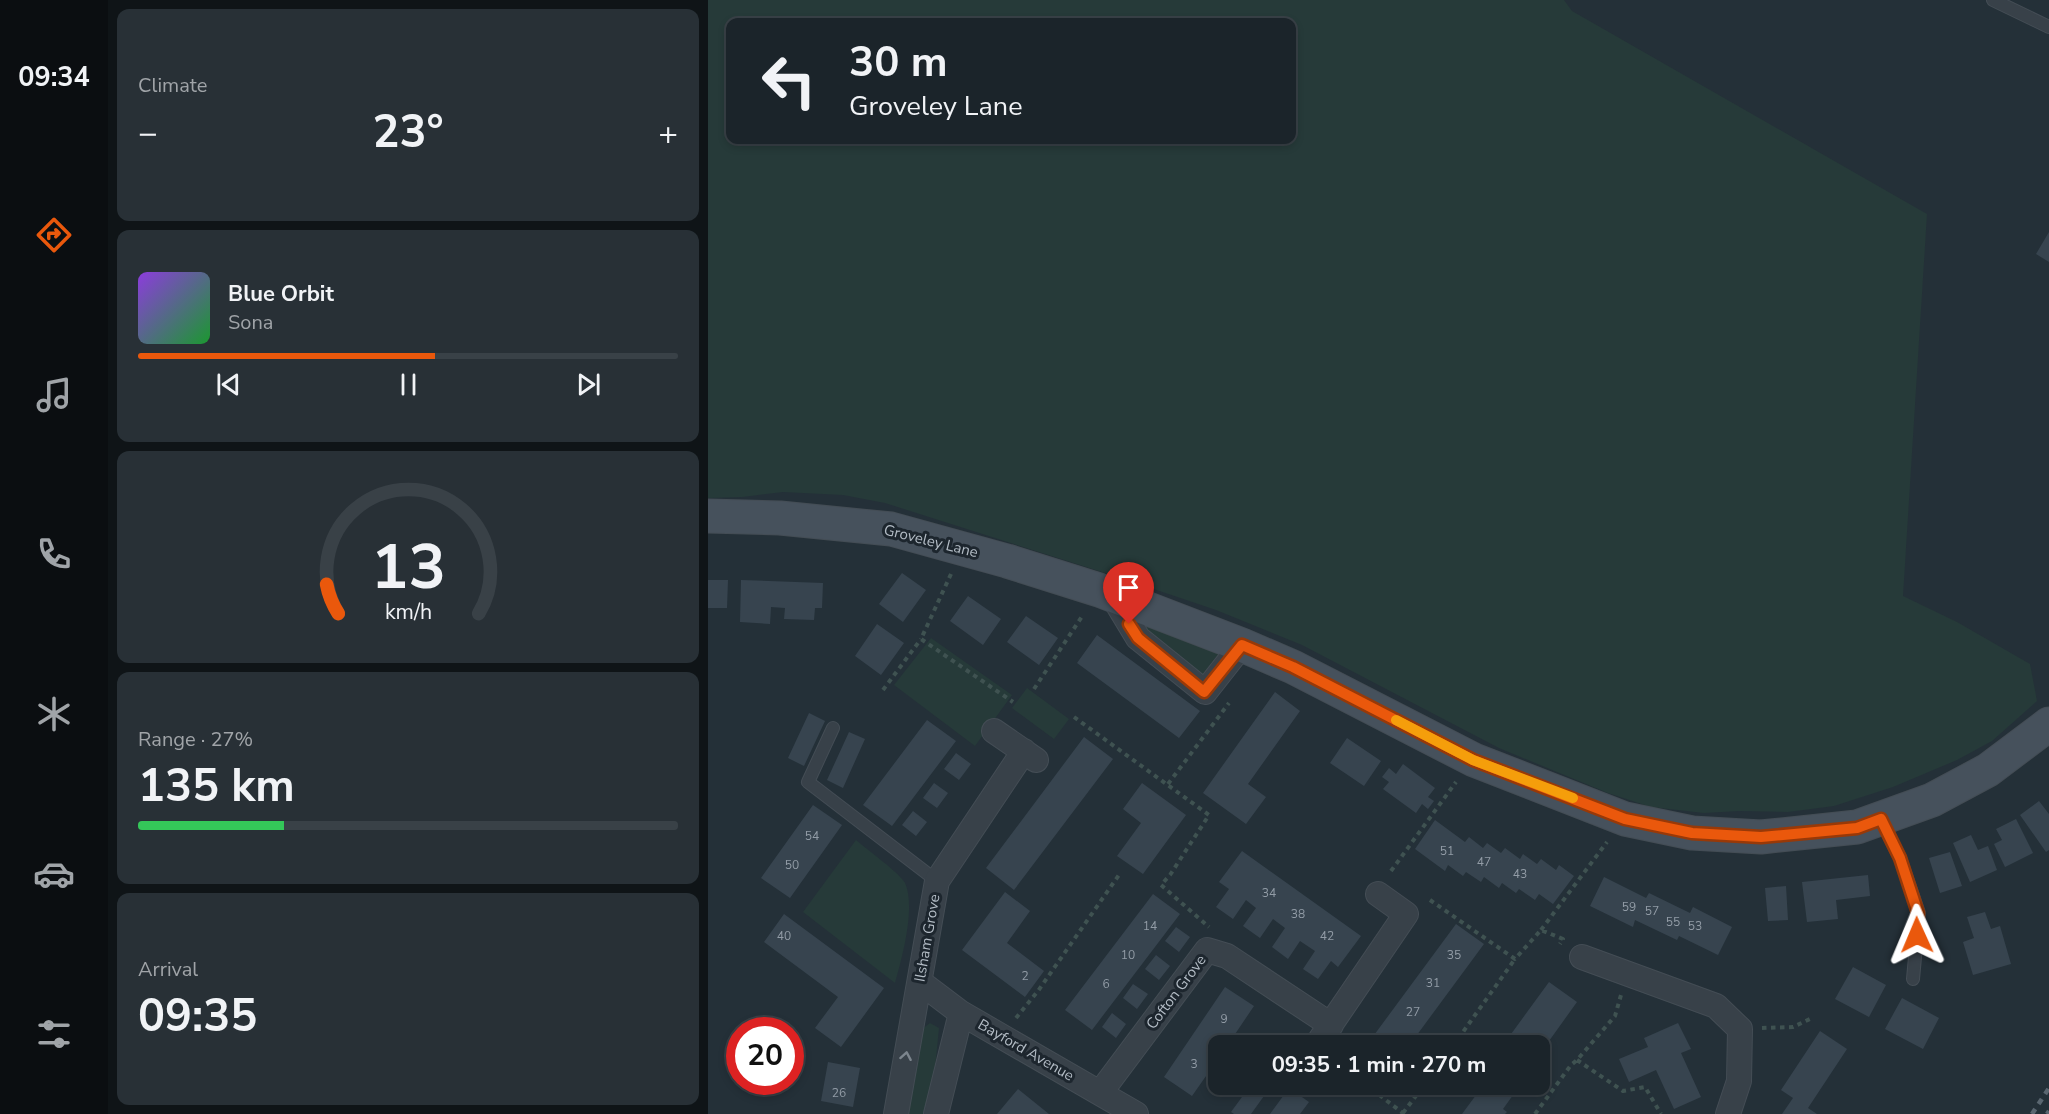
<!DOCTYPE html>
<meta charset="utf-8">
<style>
:root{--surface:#1b242a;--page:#283036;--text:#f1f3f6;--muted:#a0a4a8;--line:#394147;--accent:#ea580c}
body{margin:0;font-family:"Nunito Sans",sans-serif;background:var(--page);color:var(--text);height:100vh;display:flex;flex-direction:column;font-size:22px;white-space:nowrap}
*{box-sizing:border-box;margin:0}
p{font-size:20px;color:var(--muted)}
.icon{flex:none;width:33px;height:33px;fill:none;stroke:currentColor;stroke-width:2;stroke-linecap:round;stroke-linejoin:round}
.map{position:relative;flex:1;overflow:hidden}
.side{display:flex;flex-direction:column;gap:9px;padding:9px;background:#0f1417;width:600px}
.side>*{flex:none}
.top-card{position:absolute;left:18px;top:18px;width:570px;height:126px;border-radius:12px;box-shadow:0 3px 9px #0003,0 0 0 2px var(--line);background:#1b242a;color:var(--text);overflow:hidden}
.speed{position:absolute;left:18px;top:1017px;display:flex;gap:12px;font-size:30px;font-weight:700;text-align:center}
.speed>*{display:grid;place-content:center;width:78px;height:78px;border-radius:50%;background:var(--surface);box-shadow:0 3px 9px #0003,0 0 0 2px var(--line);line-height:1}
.speed .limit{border:9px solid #d22;background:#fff;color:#111}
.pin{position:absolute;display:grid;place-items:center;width:51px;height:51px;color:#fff;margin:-62px -26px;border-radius:50% 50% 50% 0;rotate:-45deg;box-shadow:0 0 6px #0007}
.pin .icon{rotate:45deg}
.me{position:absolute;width:66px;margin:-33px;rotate:359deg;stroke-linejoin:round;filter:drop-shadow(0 0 4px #0008)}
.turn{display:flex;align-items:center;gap:21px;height:126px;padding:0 24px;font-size:27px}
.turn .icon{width:78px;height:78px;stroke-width:2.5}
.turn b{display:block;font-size:42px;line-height:51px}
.big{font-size:45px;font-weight:700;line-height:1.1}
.side .card{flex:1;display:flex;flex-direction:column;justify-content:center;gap:9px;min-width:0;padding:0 21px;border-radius:12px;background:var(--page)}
.side .dial{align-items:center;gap:0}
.dial svg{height:156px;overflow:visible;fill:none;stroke:var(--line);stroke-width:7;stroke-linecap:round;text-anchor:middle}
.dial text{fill:var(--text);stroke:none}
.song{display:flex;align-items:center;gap:18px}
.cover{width:72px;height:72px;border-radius:9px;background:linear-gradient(135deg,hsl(270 70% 55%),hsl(130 70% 35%))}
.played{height:6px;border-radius:3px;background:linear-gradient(90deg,var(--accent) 55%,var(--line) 55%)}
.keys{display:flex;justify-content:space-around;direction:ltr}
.heat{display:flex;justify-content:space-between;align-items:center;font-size:33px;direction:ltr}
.charge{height:9px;border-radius:4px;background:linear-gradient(90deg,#34c759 27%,var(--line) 0)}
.trip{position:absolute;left:500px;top:1035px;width:342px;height:60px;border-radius:12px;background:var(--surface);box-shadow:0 3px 9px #0003,0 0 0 2px var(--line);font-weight:700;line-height:60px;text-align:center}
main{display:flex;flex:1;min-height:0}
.dock{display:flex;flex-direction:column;width:108px;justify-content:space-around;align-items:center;background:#0b0e11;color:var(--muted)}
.dock .icon{width:42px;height:42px}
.dock .selected{color:var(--accent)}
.dock b{font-size:27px;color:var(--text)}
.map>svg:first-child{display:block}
.green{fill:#263a39;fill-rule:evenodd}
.building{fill:#37444f}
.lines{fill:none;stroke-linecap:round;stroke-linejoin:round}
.service-casing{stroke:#444d55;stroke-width:14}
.minor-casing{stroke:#444d55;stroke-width:26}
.secondary-casing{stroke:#444d55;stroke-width:35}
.path{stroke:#3f5251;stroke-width:4;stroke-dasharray:4.5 4.5;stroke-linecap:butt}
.service{stroke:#384149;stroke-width:12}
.minor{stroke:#384149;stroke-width:24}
.secondary{stroke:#46515c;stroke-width:33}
.rail{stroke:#5a6670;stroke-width:4.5;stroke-dasharray:6 6;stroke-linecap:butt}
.oneway{stroke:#7c858d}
.route-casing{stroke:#983908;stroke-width:15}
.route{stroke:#ea580c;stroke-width:10}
.slow{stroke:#f59e0b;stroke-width:10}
.labels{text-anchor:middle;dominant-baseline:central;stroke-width:6;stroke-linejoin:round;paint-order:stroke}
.number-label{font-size:12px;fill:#929ca6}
.street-label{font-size:15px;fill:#b3bcc5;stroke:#1d262e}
</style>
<main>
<nav class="dock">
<b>09:34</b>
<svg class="icon selected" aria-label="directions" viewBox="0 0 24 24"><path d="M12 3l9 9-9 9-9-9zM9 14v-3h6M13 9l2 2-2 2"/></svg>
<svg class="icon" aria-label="music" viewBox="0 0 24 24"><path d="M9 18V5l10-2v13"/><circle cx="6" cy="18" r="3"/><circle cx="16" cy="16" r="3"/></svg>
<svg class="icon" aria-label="phone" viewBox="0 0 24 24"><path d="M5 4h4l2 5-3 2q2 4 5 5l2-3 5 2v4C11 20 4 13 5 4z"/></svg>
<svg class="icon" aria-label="climate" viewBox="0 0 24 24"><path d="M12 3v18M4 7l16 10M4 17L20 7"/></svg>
<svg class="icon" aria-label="car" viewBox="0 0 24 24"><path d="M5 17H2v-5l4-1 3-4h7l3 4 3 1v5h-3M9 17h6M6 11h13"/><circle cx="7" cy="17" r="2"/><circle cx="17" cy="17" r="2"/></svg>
<svg class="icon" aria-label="filters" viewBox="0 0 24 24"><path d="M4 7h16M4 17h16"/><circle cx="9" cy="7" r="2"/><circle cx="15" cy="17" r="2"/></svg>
</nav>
<section class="side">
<div class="card"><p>Climate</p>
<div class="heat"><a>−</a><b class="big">23°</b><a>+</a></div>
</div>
<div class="card">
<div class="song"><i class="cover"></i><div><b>Blue Orbit</b><p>Sona</p></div></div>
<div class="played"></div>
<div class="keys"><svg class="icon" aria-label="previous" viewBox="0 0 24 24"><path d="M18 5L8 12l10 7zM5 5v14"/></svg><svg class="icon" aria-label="pause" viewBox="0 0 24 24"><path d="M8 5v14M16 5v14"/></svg><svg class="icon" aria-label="next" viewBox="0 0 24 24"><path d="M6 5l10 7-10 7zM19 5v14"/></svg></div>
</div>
<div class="card dial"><svg viewBox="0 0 100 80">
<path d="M14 69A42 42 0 1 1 86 69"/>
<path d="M14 69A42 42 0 0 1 8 54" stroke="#ea580c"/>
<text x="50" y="56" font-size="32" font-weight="700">13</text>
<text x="50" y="72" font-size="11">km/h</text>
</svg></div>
<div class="card"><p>Range · 27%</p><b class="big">135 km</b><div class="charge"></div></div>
<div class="card"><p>Arrival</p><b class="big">09:35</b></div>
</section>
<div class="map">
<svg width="1341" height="1114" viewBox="0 0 1341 1114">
<rect width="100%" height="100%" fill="#243038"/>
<!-- green -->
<path class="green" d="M0,0h856l8,11 355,203 -24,382 54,26 73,42 7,37 -45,40 -35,19 -64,27 -59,19 -46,6 -49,-1 -35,2 -53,-6 -43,-14 -109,-45 -197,-103 -86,-35 -95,-32 -236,-75 -42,-8 -60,-3 -41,5 -34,1zM584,22v118h-562v-118z
M430,620l85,33 -23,30 -60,-50z
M223,638l81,57 -37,51 -81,-61z
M319,688l42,31 -15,20 -42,-31z
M148,840c9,8 45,34 49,43 11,24 -3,75 -10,100l-92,-71z
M222,1023l9,5 -8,81 -4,5h-19l11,-58 -3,-16 5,-10z"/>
<!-- building -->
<path class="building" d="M1341,232v30l-13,-8z
M194,573l24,17 -23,32 -24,-18z
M0,580h20l-1,28h-19z
M33,580l82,3 -1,25h-7l-1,12 -30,-1 1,-11 -14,-1 -1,17 -30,-2z
M260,596l33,23 -18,26 -33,-24z
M318,616l32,22 -19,27 -32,-23z
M169,624l27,19 -23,32 -26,-19z
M389,635l103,76 -21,27 -102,-75z
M567,692l25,19 -52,73 18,13 -20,27 -43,-31z
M101,713l16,8 -21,45 -16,-8z
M219,720l29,21 -64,85 -29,-21z
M141,732l16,7 -22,49 -16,-8z
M376,737l29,22 -99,131 -28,-22z
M639,738l34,23 -17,25 -34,-23z
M248,753l15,11 -12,16 -15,-11z
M695,764l32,24 -7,9 6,4 -6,8 -6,-5 -6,9 -33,-24 6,-7 -7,-5 7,-9 7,6z
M226,783l14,10 -11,15 -14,-10z
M434,783l44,32 -43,59 -26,-18 24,-33 -18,-14z
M1331,801l10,13v36l-3,2 -26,-37z
M105,805l29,20 -52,73 -29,-20z
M205,811l14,11 -11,14 -14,-11z
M1308,819l17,34 -28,14 -11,-23 8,-4 -6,-11z
M727,820l30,22 4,-5 14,11 4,-5 14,10 4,-5 15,11 3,-5 14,10 4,-5 15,11 3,-5 15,11 -21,28 -14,-10 -4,6 -16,-11 -3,4 -14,-10 -3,5 -15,-11 -3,5 -15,-10 -3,4 -15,-11 -3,6 -30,-22z
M1263,835l7,15 10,-4 9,24 -27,12 -17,-39z
M534,851l119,85 -23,31 -7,-6 -13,18 -15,-10 12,-18 -15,-10 -12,18 -16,-12 13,-19 -12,-9 -13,19 -17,-12 13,-18 -10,-8 -13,19 -17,-12 13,-18 -10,-7z
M1242,852l12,34 -22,7 -11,-35z
M1160,875l2,21 -34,4 2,19 -31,3 -5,-40z
M896,877l42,21 3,-5 41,20 3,-6 39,20 -14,28 -39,-19 -2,4 -42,-20 -2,7 -43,-21z
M1078,886l2,34 -20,1 -3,-33z
M297,892l25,19 -23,32 37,28 -19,26 -63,-47z
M445,894l27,20 -88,116 -27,-20z
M1277,912l6,17 9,-3 11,38 -38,11 -10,-33 11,-4 -7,-21z
M76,914l100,74 -43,59 -26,-19 23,-31 -74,-55z
M748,924l28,20 -73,99 -2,3h-43z
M468,927l14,10 -11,15 -14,-11z
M448,955l14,11 -11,14 -14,-11z
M1145,967l33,18 -17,32 -34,-18z
M841,982l28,20 -38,53v-9h-32l2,-3 -3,-2z
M425,984l15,10 -11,15 -14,-11z
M517,987l29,19 -27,40h-9v13l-26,37 -28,-19z
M1194,998l37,20 -16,31 -38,-20z
M404,1013l14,11 -10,14 -14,-11z
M970,1023l13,26 -10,4 20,44 -27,12 -18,-39 -27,12 -10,-23 29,-12 -4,-9z
M1112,1031l27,18 -39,59 9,6h-35l11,-16 -12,-8z
M120,1062l32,6 -7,39 -32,-6z
M770,1084h43l-18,25 4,3 -2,2h-43l17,-23 -4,-2z
M542,1086l14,10 -13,18h-17l-3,-2z
M581,1088l20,14 -9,12h-30z
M310,1089l31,25h-52z"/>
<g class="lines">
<!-- service casing -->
<g class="service-casing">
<path id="service" d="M1285,0l56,27
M125,728l-25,54 129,99
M1173,820l19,38 19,55 -6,66"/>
</g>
<!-- minor casing -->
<g class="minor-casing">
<path id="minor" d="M404,595l26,43 67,54 37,-47
M286,731l42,29
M874,957l134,49 24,23 -1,52 -11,33
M212,982l41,31 175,101
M608,1046l90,-132 -28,-20
M392,1093l107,-143 20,6 104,69
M188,1114l41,-233 87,-130
M228,1114l25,-101"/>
</g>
<!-- secondary casing -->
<g class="secondary-casing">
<path id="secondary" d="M0,516l72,2 111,11 116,32 92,29 143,55 51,22 181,93 151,59 67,14 69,4 96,-10 75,-27 56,-30 61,-46"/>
</g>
<!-- path -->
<path class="path" d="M243,574l-30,65 92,63
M326,689l49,-74
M175,690l38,-51
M366,717l135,98 -39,60 -9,10 48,42
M460,784l61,-81
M683,871l65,-89
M722,900l85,59 26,-29 22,9 -3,5
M833,930l66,-88
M308,1018l22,-27 83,-119
M1054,1028l31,-1 19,-9
M745,1046l62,-87
M869,1060l46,31 22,-4 16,27
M657,1084l39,30
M695,1113l22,-29
M827,1114l36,-49 6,-5 38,-44 6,-21"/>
<!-- service -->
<use href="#service" class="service"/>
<!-- minor -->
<use href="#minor" class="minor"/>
<!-- secondary -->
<use href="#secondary" class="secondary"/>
<!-- rail -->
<path class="rail" d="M1324,1114l17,-26
M1339,1114l2,-3"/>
</g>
<!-- one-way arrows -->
<defs><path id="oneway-chevron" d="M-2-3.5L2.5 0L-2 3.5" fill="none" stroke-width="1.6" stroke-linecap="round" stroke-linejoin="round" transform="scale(1.5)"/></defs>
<use class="oneway" href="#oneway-chevron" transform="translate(198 1056) rotate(-80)"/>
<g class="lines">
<!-- route casing -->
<g class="route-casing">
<path id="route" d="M421,624l9,14 66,54 38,-47 51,22 180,93 152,59 67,14 69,4 96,-9 24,-9 19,39 18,55 -1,22"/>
</g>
<!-- route -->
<use href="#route" class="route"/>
<!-- slow -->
<path class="slow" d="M688,720l77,40 100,38"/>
</g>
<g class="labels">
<!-- number labels -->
<g class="number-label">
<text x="104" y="836">54</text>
<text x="739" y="851">51</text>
<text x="776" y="862">47</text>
<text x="84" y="865">50</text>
<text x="812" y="874">43</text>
<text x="561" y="893">34</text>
<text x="921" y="907">59</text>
<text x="944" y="911">57</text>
<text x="590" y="914">38</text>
<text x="965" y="922">55</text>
<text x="442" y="926">14</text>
<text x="987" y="926">53</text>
<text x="76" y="936">40</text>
<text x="619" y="936">42</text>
<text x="420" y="955">10</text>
<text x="746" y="955">35</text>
<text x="317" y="976">2</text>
<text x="725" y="983">31</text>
<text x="398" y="984">6</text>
<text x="705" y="1012">27</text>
<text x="516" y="1019">9</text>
<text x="486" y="1064">3</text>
<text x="131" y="1093">26</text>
</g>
<!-- street labels -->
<g class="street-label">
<text transform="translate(223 541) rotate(14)">Groveley Lane</text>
<text transform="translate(219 938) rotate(-80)">Ilsham Grove</text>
<text transform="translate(468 992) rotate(-53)">Cofton Grove</text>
<text transform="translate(318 1050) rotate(30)">Bayford Avenue</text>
</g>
</g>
</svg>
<div class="speed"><div class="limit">20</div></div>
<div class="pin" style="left:421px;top:624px;background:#d93025"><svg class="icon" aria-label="arrive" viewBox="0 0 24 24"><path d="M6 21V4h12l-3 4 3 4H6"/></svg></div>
<svg class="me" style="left:1209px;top:935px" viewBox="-20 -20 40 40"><path d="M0-17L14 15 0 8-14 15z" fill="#ea580c" stroke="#fff" stroke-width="4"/></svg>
<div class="trip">09:35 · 1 min · 270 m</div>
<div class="top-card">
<div class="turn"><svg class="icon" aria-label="left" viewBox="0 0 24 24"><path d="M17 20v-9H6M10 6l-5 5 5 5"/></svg><div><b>30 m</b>Groveley Lane</div></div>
</div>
</div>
</main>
